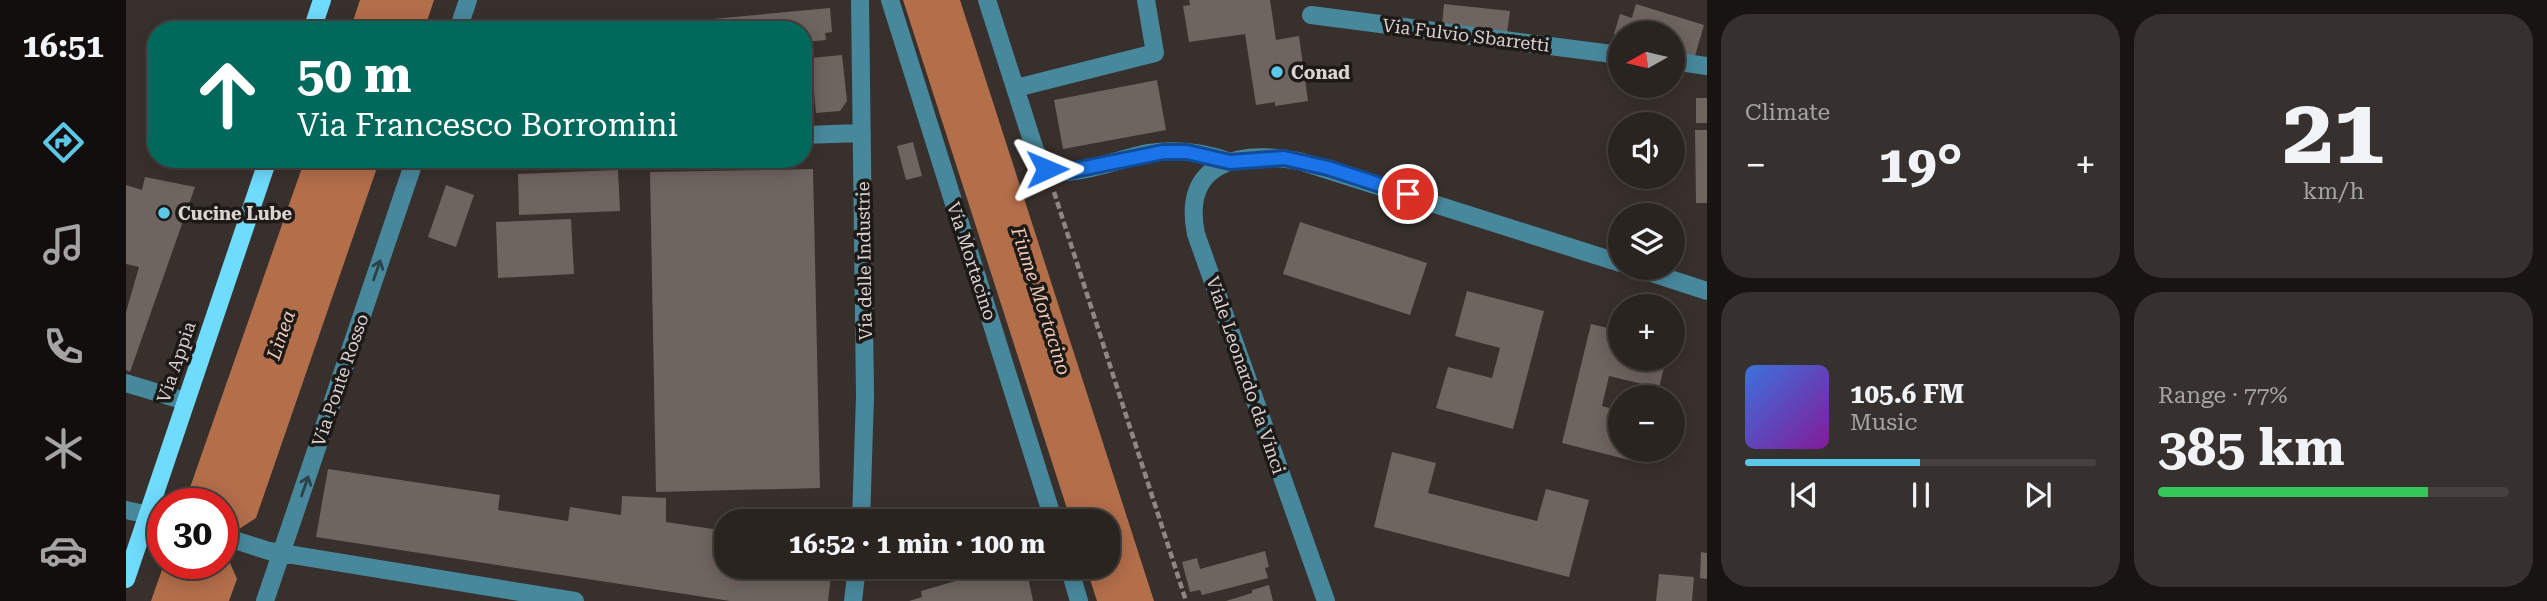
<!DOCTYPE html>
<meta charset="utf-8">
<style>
:root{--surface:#2a2421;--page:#36302e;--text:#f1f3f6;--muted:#a5a4a5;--line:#46413f;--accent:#5dc7e8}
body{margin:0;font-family:"Roboto Serif",serif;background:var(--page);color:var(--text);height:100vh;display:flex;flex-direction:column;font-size:26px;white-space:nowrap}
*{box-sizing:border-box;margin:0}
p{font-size:23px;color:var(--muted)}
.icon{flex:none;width:38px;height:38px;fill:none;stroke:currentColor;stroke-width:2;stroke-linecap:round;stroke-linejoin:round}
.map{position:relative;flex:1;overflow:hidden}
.side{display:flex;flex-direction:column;gap:14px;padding:14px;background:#171412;width:840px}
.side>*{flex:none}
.banner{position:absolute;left:21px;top:21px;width:665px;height:147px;border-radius:28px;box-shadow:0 4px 18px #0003,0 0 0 2px var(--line);background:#00695c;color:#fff;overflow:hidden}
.needle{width:46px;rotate:262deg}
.tools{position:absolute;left:1482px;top:21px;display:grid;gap:14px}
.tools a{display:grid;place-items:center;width:77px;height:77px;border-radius:50%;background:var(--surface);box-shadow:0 4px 18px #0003,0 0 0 2px var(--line);font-size:35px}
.speed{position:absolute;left:21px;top:488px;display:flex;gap:14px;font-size:35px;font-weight:700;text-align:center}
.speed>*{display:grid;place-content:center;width:91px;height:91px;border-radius:50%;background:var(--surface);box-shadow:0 4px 18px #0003,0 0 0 2px var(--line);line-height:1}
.speed .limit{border:10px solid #d22;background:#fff;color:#111}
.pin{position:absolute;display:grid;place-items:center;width:60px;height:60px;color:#fff;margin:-30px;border:4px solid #fff;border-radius:50%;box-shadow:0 2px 7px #0007}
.me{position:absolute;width:77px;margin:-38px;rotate:89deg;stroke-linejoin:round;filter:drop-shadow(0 0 5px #0008)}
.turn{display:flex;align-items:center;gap:24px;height:147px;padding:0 35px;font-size:32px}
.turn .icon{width:91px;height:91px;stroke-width:2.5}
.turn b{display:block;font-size:49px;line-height:60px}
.big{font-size:52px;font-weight:700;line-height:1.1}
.side .card{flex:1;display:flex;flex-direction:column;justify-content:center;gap:10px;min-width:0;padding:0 24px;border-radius:28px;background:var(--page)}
.side .dial{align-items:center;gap:0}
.dial b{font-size:91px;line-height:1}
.song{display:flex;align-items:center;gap:21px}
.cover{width:84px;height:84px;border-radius:10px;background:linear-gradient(135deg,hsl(220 70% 55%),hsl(290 70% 35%))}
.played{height:7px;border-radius:4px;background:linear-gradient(90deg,var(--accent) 50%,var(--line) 50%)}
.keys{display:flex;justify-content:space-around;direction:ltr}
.heat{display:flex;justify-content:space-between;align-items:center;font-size:38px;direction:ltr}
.charge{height:10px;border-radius:5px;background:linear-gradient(90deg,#34c759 77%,var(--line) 0)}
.side .tiles{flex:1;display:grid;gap:14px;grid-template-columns:repeat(2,1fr)}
.trip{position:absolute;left:588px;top:509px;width:406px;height:70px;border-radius:28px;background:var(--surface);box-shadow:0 4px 18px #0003,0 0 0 2px var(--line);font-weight:700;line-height:70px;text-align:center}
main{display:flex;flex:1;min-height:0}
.dock{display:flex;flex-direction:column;width:126px;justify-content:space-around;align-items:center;background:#110e0d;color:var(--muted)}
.dock .icon{width:49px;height:49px}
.dock .selected{color:var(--accent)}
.dock b{font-size:32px;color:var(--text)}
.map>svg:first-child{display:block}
.water{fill:#b36e4a}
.building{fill:#6e6460}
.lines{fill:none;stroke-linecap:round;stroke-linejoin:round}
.path{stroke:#8e8784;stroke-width:4.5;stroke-dasharray:7 3.5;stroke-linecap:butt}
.minor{stroke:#48889d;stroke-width:18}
.major{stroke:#6fdbfd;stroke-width:18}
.oneway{stroke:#2c4046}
.route-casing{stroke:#114b97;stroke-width:18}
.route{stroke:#1a73e8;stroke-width:12}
.poi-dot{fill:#5dc7e8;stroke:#1d1917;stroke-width:2.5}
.labels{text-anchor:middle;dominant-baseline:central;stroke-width:7;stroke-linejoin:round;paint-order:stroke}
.street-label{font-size:18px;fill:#dad4d1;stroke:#1d1917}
.poi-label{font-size:18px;font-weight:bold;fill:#dad4d1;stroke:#1d1917;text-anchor:start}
.water-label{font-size:19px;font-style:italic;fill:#f2cab6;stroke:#1d1917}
</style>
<main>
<nav class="dock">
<b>16:51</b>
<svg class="icon selected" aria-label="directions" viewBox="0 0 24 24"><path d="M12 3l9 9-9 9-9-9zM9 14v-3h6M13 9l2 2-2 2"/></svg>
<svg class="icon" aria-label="music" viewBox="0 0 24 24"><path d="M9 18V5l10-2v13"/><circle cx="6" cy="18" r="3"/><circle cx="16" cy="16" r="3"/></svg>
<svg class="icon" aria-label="phone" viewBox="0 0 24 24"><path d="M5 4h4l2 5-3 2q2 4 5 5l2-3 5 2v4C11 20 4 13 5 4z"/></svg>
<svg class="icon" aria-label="climate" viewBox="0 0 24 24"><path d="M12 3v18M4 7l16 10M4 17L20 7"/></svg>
<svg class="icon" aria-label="car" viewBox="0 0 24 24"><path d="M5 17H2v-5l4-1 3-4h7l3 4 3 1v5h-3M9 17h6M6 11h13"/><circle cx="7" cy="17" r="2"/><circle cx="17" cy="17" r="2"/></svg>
</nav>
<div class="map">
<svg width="1581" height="601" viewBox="0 0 1581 601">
<rect width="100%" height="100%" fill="#38302c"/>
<!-- water -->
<path class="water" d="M234,0h74l-10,30h-74z
M777,0h57l194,601h-57l-11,-34h22v-45l-37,-1z
M179,159h75l-124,359 -17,11 -17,-5v-20h-31l-4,-8z
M96,561l8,2 7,16 -8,22h-78l13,-37h58z"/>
<!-- building -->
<path class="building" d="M1063,0h81l6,40 23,-4 9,65 -33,5v-4l-19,3 -11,-71 -56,8 -6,-36 7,-1z
M1318,4l66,7 -3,22 -65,-7z
M1510,4l68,21 -11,38 -20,-7v-23l-59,1 6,-20 12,4z
M704,8l2,24 -7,1 1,7 -21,2 -1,-13 -155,1 -1,-5z
M716,55l5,46 -7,10 -24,2 -5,-55z
M1031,80l9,50 -103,19 -9,-49z
M1570,98h11v25h-11z
M1569,130h12v73h-11z
M787,142l9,34 -16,4 -9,-34z
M687,169l7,319 -164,4 -6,-320z
M492,170l2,41 -101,4 -1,-41z
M19,177l50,10 -65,185 -4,-2v-58l13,-45 -13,-3v-79l16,5z
M320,185l28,10 -18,52 -28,-10z
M445,219l3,55 -76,4 -2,-56z
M1174,222l127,41 -17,52 -127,-41z
M1341,291l77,20 -31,118 -77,-21 12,-41 44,11 8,-30 -45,-12z
M1465,324l29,7v28h46l-7,29 -50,-12 -7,30 18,5v39h20l-3,12 -75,-19z
M1266,452l44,11 -8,30 109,28 9,-32 43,11 -20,77 -195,-50z
M202,469l172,26 -2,15 70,11 2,-14 51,8 1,-19 44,2v24l60,9v36h106l-4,34h-98l-414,-64z
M1139,551l4,16 -4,1 3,10 -66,17 -2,-5 -10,2 -8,-30 15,-4 3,11z
M1575,552l6,1v26l-7,-1z
M851,567h49l7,34h-124l13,-4 -1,-6 38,-11z
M1533,574l35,3 -2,24h-36z
M1143,585l4,16h-47l26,-8v-3z"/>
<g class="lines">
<!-- path -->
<path class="path" d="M928,192l132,409"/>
<!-- minor -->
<path class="minor" d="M734,0l5,396 -4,126
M764,0l164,522
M861,0l48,150 12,19c22,11 77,-12 102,-16 28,-4 55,-1 81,9
M1185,15l309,40
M332,30l10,-30
M1547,61l34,5
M890,88l139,-35 -9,-53
M677,135l59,-2
M1510,268l71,23
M0,383l59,18
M0,510l37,8
M96,536l47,15 306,50
M943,567l10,34
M139,601l150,-442
M727,601l4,-34
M1200,601l-130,-367c-15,-73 44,-84 103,-73l321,102"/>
<!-- major -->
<path class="major" d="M186,30l10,-30
M0,579l142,-420"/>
</g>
<!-- one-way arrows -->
<defs><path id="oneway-shaft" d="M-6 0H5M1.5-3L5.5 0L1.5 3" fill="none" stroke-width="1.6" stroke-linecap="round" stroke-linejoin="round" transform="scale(1.75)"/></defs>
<g class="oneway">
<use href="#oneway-shaft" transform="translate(251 270) rotate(-71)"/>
<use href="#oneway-shaft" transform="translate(179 486) rotate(-71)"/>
</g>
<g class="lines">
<!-- route casing -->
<g class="route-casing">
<path id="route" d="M921,169l18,3 98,-20h24l43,10 54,-4 44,10 80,26"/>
</g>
<!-- route -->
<use href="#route" class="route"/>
</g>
<!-- markers -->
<g class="poi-dot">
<circle cx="1151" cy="72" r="7"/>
<circle cx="38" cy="213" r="7"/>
</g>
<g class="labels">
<!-- street labels -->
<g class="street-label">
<text transform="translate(1340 35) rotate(7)">Via Fulvio Sbarretti</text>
<text transform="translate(738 261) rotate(-91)">Via delle Industrie</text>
<text transform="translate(846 261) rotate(72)">Via Mortacino</text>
<text transform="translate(50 362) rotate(-71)">Via Appia</text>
<text transform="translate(1120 375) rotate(71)">Viale Leonardo da Vinci</text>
<text transform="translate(214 380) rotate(-71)">Via Ponte Rosso</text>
</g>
<!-- poi labels -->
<g class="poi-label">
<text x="1165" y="72">Conad</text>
<text x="52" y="213">Cucine Lube</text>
</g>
<!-- water labels -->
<g class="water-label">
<text transform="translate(915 301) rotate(72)">Fiume Mortacino</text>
<text transform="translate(155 335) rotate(-71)">Linea</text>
</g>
</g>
</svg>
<div class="tools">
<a><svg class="needle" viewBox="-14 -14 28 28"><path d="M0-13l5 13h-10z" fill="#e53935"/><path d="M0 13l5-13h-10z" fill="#a5a4a5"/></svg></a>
<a><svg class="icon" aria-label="sound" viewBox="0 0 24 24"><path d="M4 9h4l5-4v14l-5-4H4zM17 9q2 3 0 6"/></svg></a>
<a><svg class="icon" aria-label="layers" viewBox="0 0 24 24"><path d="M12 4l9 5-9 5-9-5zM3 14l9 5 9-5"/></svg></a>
<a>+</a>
<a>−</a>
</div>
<div class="speed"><div class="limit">30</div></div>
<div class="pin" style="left:1282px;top:194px;background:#d93025"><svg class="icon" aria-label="arrive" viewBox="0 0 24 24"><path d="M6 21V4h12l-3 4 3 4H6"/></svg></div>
<svg class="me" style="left:921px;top:169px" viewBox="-20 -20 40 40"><path d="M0-17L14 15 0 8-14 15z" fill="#1a73e8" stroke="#fff" stroke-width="4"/></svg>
<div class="trip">16:52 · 1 min · 100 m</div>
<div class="banner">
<div class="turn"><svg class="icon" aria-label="ahead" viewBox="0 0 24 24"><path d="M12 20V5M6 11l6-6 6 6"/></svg><div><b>50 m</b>Via Francesco Borromini</div></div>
</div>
</div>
<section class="side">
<div class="tiles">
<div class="card"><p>Climate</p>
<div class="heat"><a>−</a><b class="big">19°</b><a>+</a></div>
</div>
<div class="card dial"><b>21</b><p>km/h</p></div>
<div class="card">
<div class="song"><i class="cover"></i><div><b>105.6 FM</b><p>Music</p></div></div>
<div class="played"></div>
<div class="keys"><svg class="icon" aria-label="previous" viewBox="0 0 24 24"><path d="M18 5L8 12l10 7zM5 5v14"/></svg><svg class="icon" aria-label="pause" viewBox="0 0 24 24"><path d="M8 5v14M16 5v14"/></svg><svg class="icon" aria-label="next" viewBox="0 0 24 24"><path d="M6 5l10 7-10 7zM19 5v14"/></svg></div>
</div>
<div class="card"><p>Range · 77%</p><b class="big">385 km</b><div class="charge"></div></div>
</div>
</section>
</main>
